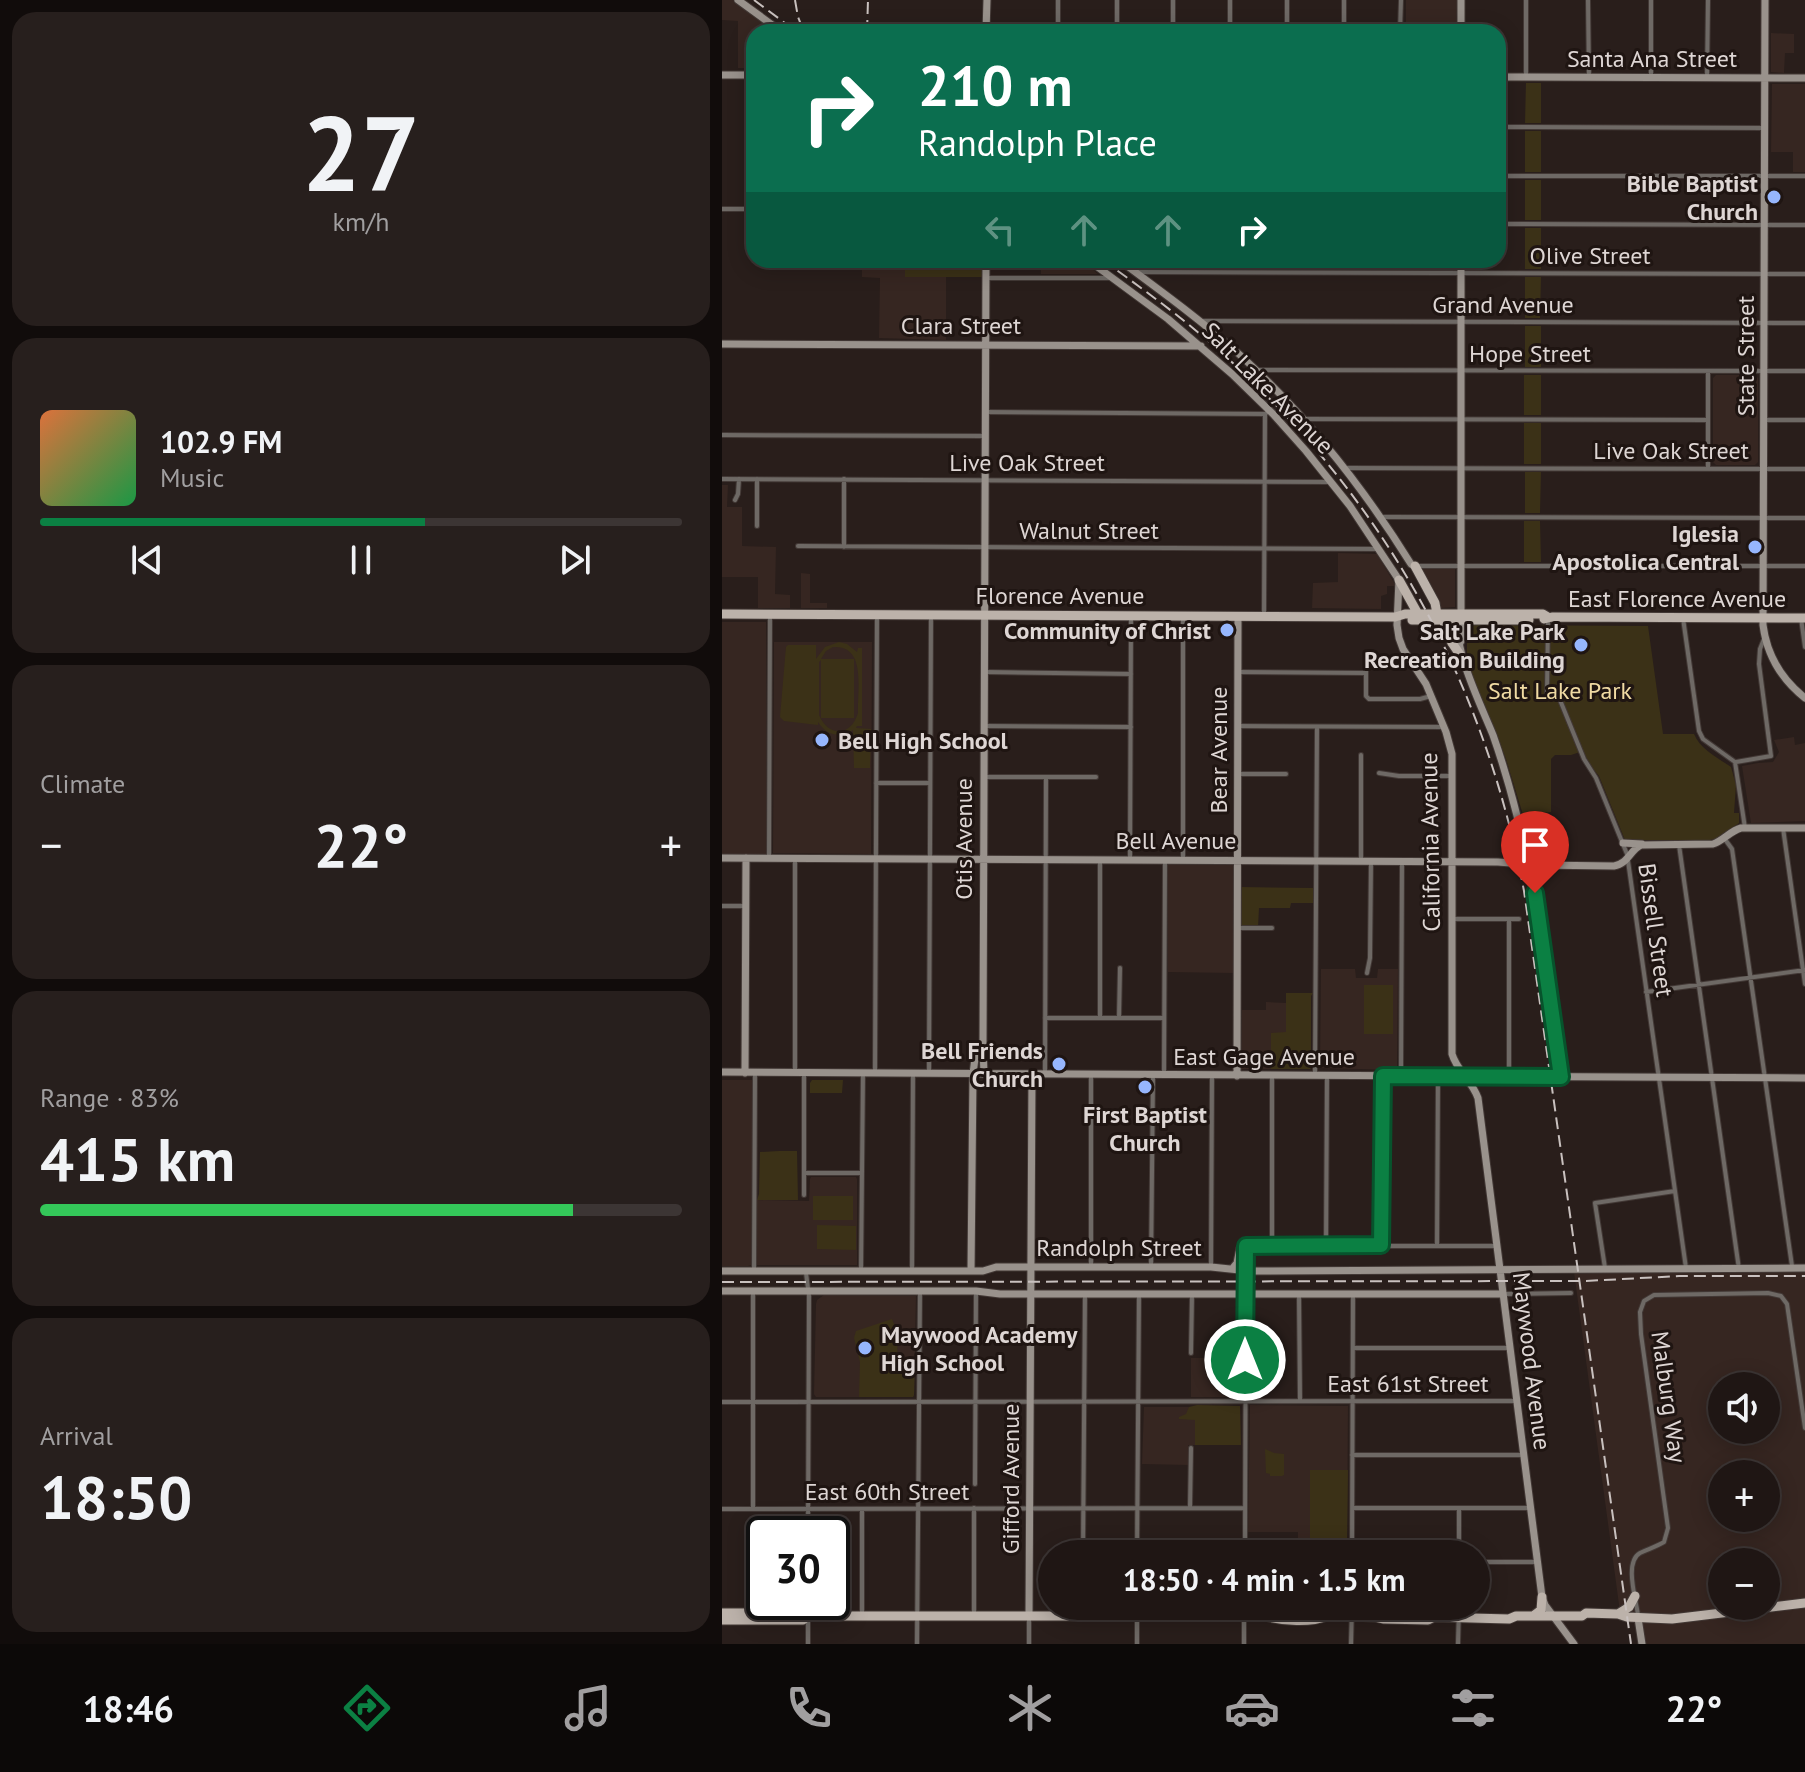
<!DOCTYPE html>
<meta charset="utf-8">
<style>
:root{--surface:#1f1614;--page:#271f1d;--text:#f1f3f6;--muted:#a19fa0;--line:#3c3534;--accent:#0b8043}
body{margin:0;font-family:"PT Sans",sans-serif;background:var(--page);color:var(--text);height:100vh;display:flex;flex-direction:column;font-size:30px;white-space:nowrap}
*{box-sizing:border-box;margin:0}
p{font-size:26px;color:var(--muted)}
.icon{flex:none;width:44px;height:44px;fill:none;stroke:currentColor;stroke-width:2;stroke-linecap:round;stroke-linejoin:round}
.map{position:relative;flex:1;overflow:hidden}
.panel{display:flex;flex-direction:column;gap:12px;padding:12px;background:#110c0b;width:722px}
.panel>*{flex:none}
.banner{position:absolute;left:24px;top:24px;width:760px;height:244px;border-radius:24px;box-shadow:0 4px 20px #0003,0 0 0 2px var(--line);background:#0b6e4f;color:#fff;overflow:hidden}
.controls{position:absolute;left:986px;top:1372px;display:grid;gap:16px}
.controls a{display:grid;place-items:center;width:72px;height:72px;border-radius:50%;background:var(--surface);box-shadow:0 4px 20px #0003,0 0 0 2px var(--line);font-size:40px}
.speed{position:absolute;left:24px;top:1516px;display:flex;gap:16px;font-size:40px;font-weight:700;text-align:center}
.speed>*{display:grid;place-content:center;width:104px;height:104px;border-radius:50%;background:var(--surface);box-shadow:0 4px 20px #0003,0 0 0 2px var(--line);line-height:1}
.speed .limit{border:4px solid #111;border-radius:12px;background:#fff;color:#111}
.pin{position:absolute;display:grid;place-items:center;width:68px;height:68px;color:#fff;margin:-82px -34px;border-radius:50% 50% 50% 0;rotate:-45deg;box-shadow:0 0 8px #0007}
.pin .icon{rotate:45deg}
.me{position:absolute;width:88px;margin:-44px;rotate:0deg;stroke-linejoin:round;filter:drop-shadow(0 0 6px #0008)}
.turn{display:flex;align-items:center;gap:28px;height:168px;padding:0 40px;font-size:36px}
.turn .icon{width:104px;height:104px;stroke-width:2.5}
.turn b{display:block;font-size:56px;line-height:68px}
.lanes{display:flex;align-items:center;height:76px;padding:0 40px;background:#0003;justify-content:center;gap:40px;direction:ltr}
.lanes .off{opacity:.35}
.big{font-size:60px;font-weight:700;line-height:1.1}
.panel .card{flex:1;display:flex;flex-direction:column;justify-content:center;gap:12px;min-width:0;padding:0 28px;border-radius:24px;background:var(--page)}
.panel .dial{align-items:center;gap:0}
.dial b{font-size:104px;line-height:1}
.song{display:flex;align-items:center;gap:24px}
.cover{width:96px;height:96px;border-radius:12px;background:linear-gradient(135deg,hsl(20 70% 55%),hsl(140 70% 35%))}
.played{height:8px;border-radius:4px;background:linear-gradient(90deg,var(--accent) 60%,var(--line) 60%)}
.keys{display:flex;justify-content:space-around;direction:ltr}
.heat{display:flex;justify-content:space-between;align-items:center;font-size:44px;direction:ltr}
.charge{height:12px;border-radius:6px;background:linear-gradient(90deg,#34c759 83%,var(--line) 0)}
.trip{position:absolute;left:316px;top:1540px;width:452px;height:80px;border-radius:40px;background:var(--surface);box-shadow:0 4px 20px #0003,0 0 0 2px var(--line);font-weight:700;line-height:80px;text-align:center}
.tabs{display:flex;height:128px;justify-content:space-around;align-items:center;background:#0c0908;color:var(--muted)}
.tabs .icon{width:56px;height:56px}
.tabs .active{color:var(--accent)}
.tabs b{font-size:36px;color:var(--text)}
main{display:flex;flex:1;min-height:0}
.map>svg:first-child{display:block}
.built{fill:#362621;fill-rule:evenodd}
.green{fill:#3b3117;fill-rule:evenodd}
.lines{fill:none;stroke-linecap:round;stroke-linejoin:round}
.street-casing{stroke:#423835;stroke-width:6}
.secondary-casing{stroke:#423835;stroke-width:9}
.primary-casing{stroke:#423835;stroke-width:11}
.street{stroke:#6e6965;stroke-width:4}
.secondary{stroke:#99928c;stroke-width:7}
.primary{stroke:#bcb2aa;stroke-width:9}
.rail{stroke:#c9c1bf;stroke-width:2;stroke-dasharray:12 6;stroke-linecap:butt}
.route-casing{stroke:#07532c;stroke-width:20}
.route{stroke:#0b8043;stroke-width:14}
.poi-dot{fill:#96b6fd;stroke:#1f1512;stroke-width:3}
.labels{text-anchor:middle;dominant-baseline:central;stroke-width:6;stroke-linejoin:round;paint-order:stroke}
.street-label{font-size:24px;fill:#ded6d4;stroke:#1f1512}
.poi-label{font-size:24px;font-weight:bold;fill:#ded6d4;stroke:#1f1512;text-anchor:end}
.park-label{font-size:24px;fill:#f0daa3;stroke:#1f1512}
</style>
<main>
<section class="panel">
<div class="card dial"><b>27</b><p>km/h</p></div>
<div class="card">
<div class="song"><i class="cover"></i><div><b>102.9 FM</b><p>Music</p></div></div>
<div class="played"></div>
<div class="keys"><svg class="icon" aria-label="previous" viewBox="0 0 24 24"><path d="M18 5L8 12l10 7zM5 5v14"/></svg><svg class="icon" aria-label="pause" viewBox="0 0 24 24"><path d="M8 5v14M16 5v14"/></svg><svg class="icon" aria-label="next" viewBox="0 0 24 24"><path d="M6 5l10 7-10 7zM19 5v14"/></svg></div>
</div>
<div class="card"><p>Climate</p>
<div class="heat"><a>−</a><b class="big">22°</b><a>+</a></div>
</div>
<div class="card"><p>Range · 83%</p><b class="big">415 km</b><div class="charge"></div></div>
<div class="card"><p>Arrival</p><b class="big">18:50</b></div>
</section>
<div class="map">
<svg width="1083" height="1644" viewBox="0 0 1083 1644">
<rect width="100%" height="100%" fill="#291e1b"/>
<!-- built -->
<path class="built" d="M0,0h11l43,32h-22v36h-16v-47l-16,-1z
M684,0h51l-1,32h-50z
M1049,33l23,1v19h-9l-1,20 -13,-1z
M1050,84h33v88h-12v-20h-22z
M140,260h43v17h41v63l-67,-2 1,-60 -18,-1z
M319,260h41l16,14h-57z
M994,375h39l3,3v84l-3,3h-39l-3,-3v-84z
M0,485h6l-1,22h15v39l34,1 -1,47 15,1v13h-32v-31h-36z
M616,553l39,1 19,32h-9v8l-6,2v13l-69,-1 1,-25 25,-1z
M699,569h34v38l-14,1 -20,-38z
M79,573l9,1v29h17v5h-26z
M0,622h44v232l-44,1z
M52,642h98l-1,212 -98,-1z
M1072,737l1,8 10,-2v78l-54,2 -9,-57 16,-3 15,-1 6,-10 -5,-12z
M446,864l65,1v108l-65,-1z
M599,969h34l1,9h21l1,-9h20l-1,101 -77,-2z
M544,1002l20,1v30h-15v36h-30l1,-59h24z
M0,1080h30l1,3 -2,182 -3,1h-26z
M89,1177h45l1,2v86h-100v-65l52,1 1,-22z
M852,1272h231v372h-161l-4,-31 -20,-1zM1000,1386h44v44h-44zM1000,1474h44v44h-44zM1000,1562h44v44h-44z
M102,1295l92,1 -2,99 -1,2h-97l-2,-3 2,-90 1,-4z
M469,1358h50v39h-50z
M528,1405l98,1 -1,146h-49v-20h-50z
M422,1407h51v38h-7v20l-46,-1z"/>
<!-- green -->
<path class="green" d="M804,83h15v40h-16z
M803,131h16v41h-16z
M803,180h16v40h-16z
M803,228h16v41h-16z
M183,260h77v17h-77z
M803,277h16l-1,41h-15z
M803,326h16v41h-16z
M802,375h17v40h-17z
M802,423h17v41h-17z
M803,472h16l-1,41h-15z
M802,521h16l1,41h-17z
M747,625l179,1 15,108h31c6,15 24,24 37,33l5,18 -2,28h5v10l-21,15 -8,2h-85l-26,-64 -9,-11 -7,-14 -12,4h-16l-4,4v53l-10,1 7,28h-17l-25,-82 -39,-97v-35z
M117,642l8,2 10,8 1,-4h4v78h-5l-1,2 15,1 -1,39h-16l-1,-38c-13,8 -26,6 -35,-8v3l-34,-4 -4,-4 6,-70 2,-2h28v14l9,-12zM111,647c34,-2 24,43 25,66 -7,24 -30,24 -39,2v-53l2,-2v58h33v-59h-33l5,-8z
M518,887l73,1v15h-22l-1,5h-31l-1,19h-18z
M642,985h29v49h-29z
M564,993h27l-2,3v72l-1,1h-39v-36l15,-1z
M90,1080h31l-1,13h-32v-10z
M57,1151h18l1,49h-41l2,-6 1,-42z
M91,1196h40v24h-40z
M95,1225l39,1v24l-39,-1z
M170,1319l2,5h4l-1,36 8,1v1l10,-1 -1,34 -1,2h-54l1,-35 -6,-24 2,-7z
M475,1405l43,1 1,39h-46v-25l-16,-1v-2l7,-3 3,-7z
M543,1449l9,4 10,1v21l-2,1h-12v-2l-4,-1z
M588,1470h38l-1,71h-37z"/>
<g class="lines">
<!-- street casing -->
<g class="street-casing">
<path id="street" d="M804,0v77
M866,0l1,78
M336,32v-32
M395,32v-32
M451,32v-32
M508,32v-32
M565,32v-32
M622,32v-32
M678,32l1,-32
M929,78v-78
M985,78l1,-78
M776,127l267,1
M776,176h307
M0,209h32
M776,224l307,1
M417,272l666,2
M265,278h123
M481,321l602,2
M534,370l549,1
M986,371v98
M263,412l280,2 4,-3
M581,419l405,1
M1042,420h41
M0,435l263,1
M623,468l460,1
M0,479l607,3
M122,479v68
M13,500l3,-6 1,-15
M659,517l424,1
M35,526v-47
M76,546l580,3
M693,566h390
M542,616l1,-202
M961,618l16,113 4,8 32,23 10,66
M1079,618l4,29
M826,620l-1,74 2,2 8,1 3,3 24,59 12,19 31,76 59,414
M263,672l146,2
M516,672l128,1v-9l4,-4h22l14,-6
M644,673v23l3,3h51l11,-3
M263,726l146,1
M516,726l206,1
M1014,762l35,-6 -12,-92 1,-15 4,-10
M657,773l20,3h53
M516,774h48
M262,777h112
M154,783h54
M1061,828l22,156
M1002,838l8,11 60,417
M957,845l60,424
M47,858l1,-242
M408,860l1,-241
M461,860v-241
M639,861v-106
M0,906h24
M731,919h66
M516,928h34
M645,973l3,-15 1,-96
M924,992l159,-22
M323,1018h119
M378,1018v-158
M397,1018l1,-50
M73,1071v-212
M153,1072l2,-455
M82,1073v122
M207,1073l2,-457
M442,1073l1,-212
M323,1074l1,-297
M593,1074l2,-347
M679,1074l1,-211
M787,1077v-158
M82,1173h57
M659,1245l2,-169
M550,1246v-169
M604,1246l1,-170
M715,1246l1,-169
M369,1267v-192
M429,1267l2,-192
M489,1267l1,-192
M883,1268l-10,-65 80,-12
M32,1270l1,-197
M139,1270l2,-197
M190,1271l1,-198
M84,1273l3,23 -1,238
M781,1294l68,-1
M577,1296l1,105
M631,1348h157
M469,1353l1,-58
M0,1402l795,-1
M630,1455h172
M253,1484l1,-193
M468,1508l1,-60
M631,1508h178
M0,1509l522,-1
M31,1509v-218
M361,1554l2,-260
M415,1554l2,-260
M523,1554l1,-308h251
M630,1554l1,-260
M737,1554v-46
M754,1562h62
M140,1614v-105
M252,1614v-106
M916,1615c-2,-16 -14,-53 2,-62 8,-4 16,-6 24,-11l4,-14 -27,-194 -1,-22 4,-11 10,-6 114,-2 13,3 6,8 18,124
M86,1644v-42
M195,1644l3,-353
M307,1644v-26
M415,1644v-38
M522,1644v-38
M629,1644l1,-38
M736,1644l1,-38"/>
</g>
<!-- secondary casing -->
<g class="secondary-casing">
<path id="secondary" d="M16,0l44,32
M1043,0l-2,625c4,31 18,54 42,73
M264,32l1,-32
M739,32v-32
M0,75h32
M776,77l307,1
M366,260l80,59 64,55 41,40 33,37 44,55 49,74 -2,45 2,13 4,11 23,35 20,48 6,22v300c5,17 20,27 26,44l64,499 3,8 29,39
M397,260c42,31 83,61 121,95 67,61 123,132 171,209l4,2
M0,344l479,2
M739,621c-13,18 23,91 32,114 39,111 52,226 68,342
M738,643c4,-6 4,-16 1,-22v-361
M901,843l19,1
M0,858l776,4 38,3 78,1c14,-2 16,-16 27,-21l72,-1c10,-3 17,-13 28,-16h64
M261,1048l1,26
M0,1072l1083,6
M23,1073l1,-215
M515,1076l1,-460
M510,1269l5,-6 3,-15 6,-2
M0,1271h261l13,-4h215l38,4 556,-3
M249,1271l2,-197 2,-16 6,-8 2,-5 3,-785
M0,1291h254l24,3h503
M307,1616l3,-542
M916,1618l4,26"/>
</g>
<!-- primary casing -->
<g class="primary-casing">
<path id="primary" d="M693,566l20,37 2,11
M677,580l19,34
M0,614l673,3 10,-3h138l5,3
M822,619l8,-2 253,1
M690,620h117
M721,620l9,23 11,16
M0,1613h79l7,3h457c18,5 45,7 62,0
M896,1614l11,-7 6,-11
M603,1615l50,2 9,2 44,1 6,-3 75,2 7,-3h66l4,-3 32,1 9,3 45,2 133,-16
M811,1616l8,-6 1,-13
M0,1620h81l5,-4"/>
</g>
<!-- street -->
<use href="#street" class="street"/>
<!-- secondary -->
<use href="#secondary" class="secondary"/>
<!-- primary -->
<use href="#primary" class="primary"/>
<!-- rail -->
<path class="rail" d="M32,0l43,32
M73,0l3,17 6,15
M145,32l1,-32
M381,260c38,28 76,55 111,86 165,145 269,329 310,545l107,753
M0,1282l864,-1 93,-5h126"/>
</g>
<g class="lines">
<!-- route casing -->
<g class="route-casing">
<path id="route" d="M523,1360l1,-114 135,-1 2,-169 178,1 -26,-184"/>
</g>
<!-- route -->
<use href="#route" class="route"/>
</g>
<!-- markers -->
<g class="poi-dot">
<circle cx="1052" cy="197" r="8"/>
<circle cx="1033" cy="547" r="8"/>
<circle cx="505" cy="630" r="8"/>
<circle cx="859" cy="645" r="8"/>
<circle cx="100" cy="740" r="8"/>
<circle cx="337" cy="1064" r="8"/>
<circle cx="423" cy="1087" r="8"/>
<circle cx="143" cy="1348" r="8"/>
</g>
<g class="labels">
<!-- street labels -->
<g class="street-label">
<text x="930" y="58">Santa Ana Street</text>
<text x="868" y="255">Olive Street</text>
<text x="781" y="304">Grand Avenue</text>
<text x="239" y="325">Clara Street</text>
<text x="808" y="353">Hope Street</text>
<text transform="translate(1023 356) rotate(-90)">State Street</text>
<text transform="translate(546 388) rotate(45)">Salt Lake Avenue</text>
<text x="949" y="450">Live Oak Street</text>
<text x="305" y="462">Live Oak Street</text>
<text x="367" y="530">Walnut Street</text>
<text x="338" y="595">Florence Avenue</text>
<text x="955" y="598">East Florence Avenue</text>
<text transform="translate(496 750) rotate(-90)">Bear Avenue</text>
<text transform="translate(241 839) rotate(-90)">Otis Avenue</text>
<text x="454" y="840">Bell Avenue</text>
<text transform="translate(708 842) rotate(-91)">California Avenue</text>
<text transform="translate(934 930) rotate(82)">Bissell Street</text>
<text x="542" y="1056">East Gage Avenue</text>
<text x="397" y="1247">Randolph Street</text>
<text transform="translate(810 1361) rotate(83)">Maywood Avenue</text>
<text x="686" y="1383">East 61st Street</text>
<text transform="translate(947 1397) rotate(82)">Malburg Way</text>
<text transform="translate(288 1479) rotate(-90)">Gifford Avenue</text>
<text x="165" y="1491">East 60th Street</text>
</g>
<!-- poi labels -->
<g class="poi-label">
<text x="1036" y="183">Bible Baptist<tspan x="1036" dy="28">Church</tspan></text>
<text x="1017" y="533">Iglesia<tspan x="1017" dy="28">Apostolica Central</tspan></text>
<text x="489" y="630">Community of Christ</text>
<text x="843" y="631">Salt Lake Park<tspan x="843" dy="28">Recreation Building</tspan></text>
<text x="116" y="740" text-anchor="start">Bell High School</text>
<text x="321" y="1050">Bell Friends<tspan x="321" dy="28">Church</tspan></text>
<text x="423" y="1114" text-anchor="middle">First Baptist<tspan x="423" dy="28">Church</tspan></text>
<text x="159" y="1334" text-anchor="start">Maywood Academy<tspan x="159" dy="28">High School</tspan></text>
</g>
<!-- park labels -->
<g class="park-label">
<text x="838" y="690">Salt Lake Park</text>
</g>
</g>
</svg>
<div class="controls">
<a><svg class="icon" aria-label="sound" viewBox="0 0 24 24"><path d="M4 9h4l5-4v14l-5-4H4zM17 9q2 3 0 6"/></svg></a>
<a>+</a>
<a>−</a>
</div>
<div class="speed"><div class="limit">30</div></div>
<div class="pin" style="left:813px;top:893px;background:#d93025"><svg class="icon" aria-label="arrive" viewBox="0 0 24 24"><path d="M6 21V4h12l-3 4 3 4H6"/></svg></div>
<svg class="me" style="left:523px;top:1360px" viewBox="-20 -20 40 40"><circle r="17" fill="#0b8043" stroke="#fff" stroke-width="3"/><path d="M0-11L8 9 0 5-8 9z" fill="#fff"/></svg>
<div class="trip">18:50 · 4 min · 1.5 km</div>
<div class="banner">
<div class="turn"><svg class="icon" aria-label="right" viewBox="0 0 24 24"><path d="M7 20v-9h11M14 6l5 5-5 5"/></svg><div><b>210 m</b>Randolph Place</div></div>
<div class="lanes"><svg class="icon off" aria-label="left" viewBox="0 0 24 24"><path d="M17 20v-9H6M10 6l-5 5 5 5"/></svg><svg class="icon off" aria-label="ahead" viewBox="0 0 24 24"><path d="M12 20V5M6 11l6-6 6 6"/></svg><svg class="icon off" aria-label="ahead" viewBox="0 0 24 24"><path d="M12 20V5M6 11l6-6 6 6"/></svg><svg class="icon" aria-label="right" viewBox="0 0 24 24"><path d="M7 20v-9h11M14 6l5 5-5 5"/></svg></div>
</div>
</div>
</main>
<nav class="tabs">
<b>18:46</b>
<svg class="icon active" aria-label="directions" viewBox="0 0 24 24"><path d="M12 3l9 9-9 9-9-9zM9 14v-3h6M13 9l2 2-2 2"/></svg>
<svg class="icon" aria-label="music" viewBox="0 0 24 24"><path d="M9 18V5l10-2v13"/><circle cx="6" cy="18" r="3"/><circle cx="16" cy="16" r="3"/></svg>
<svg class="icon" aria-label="phone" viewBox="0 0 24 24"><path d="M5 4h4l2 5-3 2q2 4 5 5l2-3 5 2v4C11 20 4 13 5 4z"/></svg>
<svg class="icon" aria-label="climate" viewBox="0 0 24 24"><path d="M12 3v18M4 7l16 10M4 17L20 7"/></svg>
<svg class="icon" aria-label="car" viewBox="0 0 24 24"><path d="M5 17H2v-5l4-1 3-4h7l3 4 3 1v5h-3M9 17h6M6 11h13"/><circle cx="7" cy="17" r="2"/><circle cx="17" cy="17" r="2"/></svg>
<svg class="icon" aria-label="filters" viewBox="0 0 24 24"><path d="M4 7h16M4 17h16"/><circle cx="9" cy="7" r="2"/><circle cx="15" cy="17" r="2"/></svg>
<b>22°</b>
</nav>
